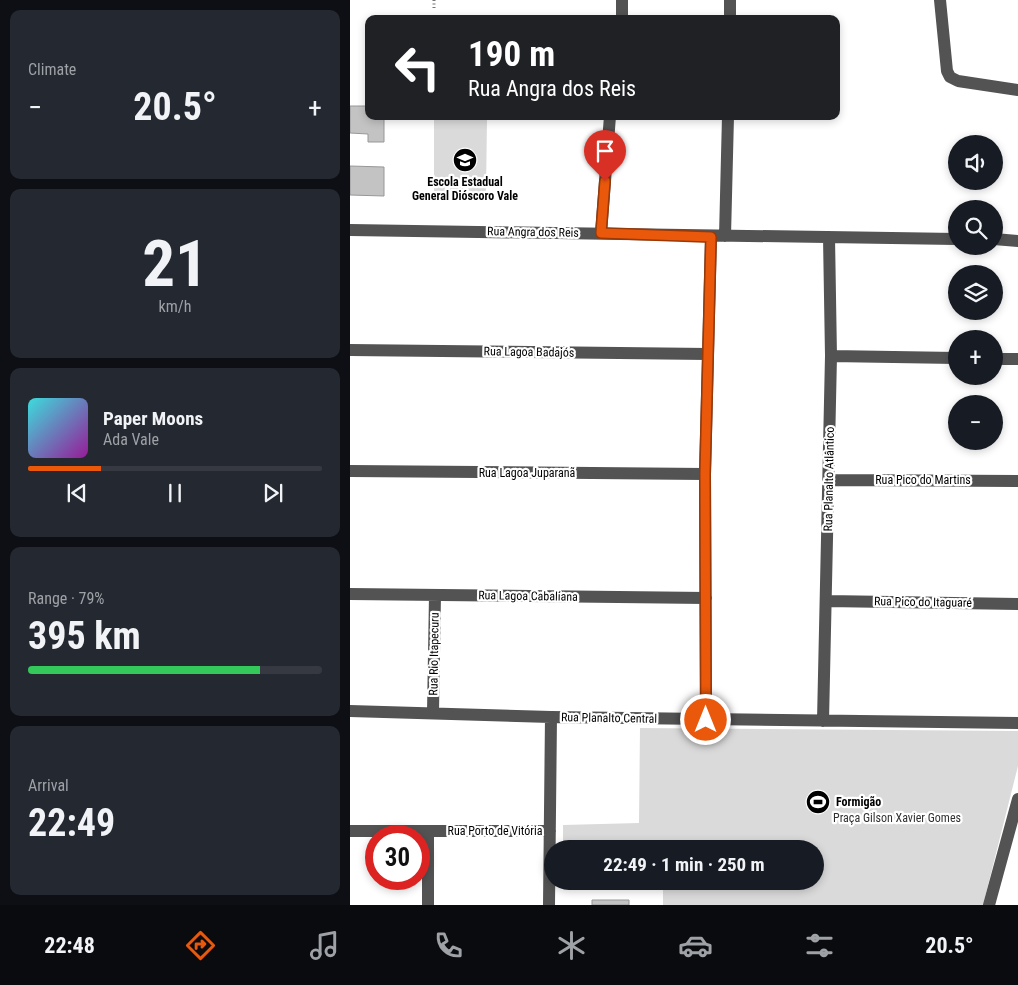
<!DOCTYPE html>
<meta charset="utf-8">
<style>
:root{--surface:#171b24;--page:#242831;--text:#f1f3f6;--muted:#9ea1a6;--line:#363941;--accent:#ea580c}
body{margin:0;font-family:"Roboto Condensed",sans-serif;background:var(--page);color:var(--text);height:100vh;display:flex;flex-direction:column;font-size:19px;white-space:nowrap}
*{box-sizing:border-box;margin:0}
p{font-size:16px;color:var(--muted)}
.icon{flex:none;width:28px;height:28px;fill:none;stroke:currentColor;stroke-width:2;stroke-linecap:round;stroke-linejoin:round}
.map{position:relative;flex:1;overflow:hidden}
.side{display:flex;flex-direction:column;gap:10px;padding:10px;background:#0d0f14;width:350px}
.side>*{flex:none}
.hud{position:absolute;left:15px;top:15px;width:475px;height:105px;border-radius:10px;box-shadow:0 2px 8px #0003;background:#202124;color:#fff;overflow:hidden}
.controls{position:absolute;left:598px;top:135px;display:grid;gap:10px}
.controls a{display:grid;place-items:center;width:55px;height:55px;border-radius:50%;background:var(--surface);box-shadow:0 2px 8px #0003;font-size:25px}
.speed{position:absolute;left:15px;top:825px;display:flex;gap:10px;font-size:25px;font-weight:700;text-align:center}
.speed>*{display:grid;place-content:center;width:65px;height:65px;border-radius:50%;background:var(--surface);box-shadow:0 2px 8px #0003;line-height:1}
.speed .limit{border:8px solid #d22;background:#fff;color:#111}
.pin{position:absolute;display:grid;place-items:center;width:42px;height:42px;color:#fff;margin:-51px -21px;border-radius:50% 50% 50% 0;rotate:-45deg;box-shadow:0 0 5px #0007}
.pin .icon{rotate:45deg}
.me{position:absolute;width:55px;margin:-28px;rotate:0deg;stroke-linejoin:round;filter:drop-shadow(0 0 4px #0008)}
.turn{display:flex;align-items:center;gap:18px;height:105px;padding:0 20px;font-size:22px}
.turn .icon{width:65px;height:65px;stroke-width:2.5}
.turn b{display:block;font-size:35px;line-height:42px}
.big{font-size:38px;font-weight:700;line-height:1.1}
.side .tile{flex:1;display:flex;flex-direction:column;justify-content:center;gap:8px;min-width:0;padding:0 18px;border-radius:10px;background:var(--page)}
.side .dial{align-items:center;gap:0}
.dial b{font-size:65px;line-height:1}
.song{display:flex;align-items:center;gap:15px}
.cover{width:60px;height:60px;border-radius:8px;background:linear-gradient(135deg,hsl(180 70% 55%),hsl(300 70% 35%))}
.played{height:5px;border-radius:2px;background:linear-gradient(90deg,var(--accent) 25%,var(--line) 25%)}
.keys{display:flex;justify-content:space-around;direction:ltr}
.heat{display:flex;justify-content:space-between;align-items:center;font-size:28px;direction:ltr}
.charge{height:8px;border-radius:4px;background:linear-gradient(90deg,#34c759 79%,var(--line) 0)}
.trip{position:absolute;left:194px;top:840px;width:280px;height:50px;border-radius:25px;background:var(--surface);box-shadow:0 2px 8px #0003;font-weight:700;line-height:50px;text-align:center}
.menu{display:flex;height:80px;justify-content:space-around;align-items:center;background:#090b0e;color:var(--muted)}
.menu .icon{width:35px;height:35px}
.menu .active{color:var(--accent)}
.menu b{font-size:22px;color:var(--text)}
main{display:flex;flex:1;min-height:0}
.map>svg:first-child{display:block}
.green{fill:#dadada}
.building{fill:#c3c3c3;stroke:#979797}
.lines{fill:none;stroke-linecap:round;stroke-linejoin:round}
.path{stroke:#757575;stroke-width:3;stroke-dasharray:1 2.5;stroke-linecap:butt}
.minor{stroke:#535353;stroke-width:12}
.route-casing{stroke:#983908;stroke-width:12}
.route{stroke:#ea580c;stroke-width:9}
.labels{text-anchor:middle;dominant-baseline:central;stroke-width:4.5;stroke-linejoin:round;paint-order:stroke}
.poi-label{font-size:12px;font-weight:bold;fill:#000;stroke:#fff}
.street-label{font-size:12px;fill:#000;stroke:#fff}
.park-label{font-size:12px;fill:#313131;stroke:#fff}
</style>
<main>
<section class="side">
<div class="tile"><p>Climate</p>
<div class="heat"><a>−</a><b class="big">20.5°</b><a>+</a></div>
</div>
<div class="tile dial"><b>21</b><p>km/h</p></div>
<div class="tile">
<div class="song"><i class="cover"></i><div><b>Paper Moons</b><p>Ada Vale</p></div></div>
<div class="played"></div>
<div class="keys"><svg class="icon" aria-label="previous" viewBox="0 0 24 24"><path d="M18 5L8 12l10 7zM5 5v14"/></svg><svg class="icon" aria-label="pause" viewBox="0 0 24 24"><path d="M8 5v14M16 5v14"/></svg><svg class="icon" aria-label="next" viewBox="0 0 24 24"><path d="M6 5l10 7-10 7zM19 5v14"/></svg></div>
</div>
<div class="tile"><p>Range · 79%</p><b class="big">395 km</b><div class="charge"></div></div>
<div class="tile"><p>Arrival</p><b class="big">22:49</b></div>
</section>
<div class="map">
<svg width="668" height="905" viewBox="0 0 668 905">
<rect width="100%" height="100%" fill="#fff"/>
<!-- green -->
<path class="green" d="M84,119h53l-1,73 -52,1z
M290,728l378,3v35l-35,139h-320v-20l-100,-2 252,-2v-32h-252v-24l76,-2z"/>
<!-- building -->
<path class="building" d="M0,106h19v10h15v26h-16v-8l-18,-1z
M0,166l34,1v29l-34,-1z
M242,900h37v5h-37z"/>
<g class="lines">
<!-- path -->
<path class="path" d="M84,0v9"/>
<!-- minor -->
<path class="minor" d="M590,0l7,71 3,6 8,4 60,9
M272,19v-19
M380,19v-19
M0,230l606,9
M251,233l9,-117
M375,236l3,-120
M644,239l24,2
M0,350l358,4
M481,356l125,2
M644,359h24
M0,471l355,3
M479,480l189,1
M0,594l356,4
M477,601l191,3
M0,711l201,6 467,6
M83,712l2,-117
M356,720l-1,-246 6,-237
M473,721l8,-365 -2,-119
M0,831h200
M78,831v74
M199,905l2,-188
M639,905l29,-106"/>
</g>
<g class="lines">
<!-- route casing -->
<g class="route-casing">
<path id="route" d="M255,181l-4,52 110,4 -6,237 1,246"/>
</g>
<!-- route -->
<use href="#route" class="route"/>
</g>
<!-- icons -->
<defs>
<g id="school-disc" transform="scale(1.25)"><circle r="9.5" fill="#000" stroke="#fff"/><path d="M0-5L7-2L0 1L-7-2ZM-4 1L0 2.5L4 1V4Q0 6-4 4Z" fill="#fff"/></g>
<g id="stadium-disc" transform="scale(1.25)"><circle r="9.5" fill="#000" stroke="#fff"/><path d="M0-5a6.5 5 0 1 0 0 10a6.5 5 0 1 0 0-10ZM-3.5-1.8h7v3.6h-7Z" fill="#fff"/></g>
</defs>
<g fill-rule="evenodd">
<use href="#school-disc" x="115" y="160"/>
<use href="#stadium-disc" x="468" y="802"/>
</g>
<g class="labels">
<!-- poi labels -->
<g class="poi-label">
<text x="115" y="182">Escola Estadual<tspan x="115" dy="14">General Dióscoro Vale</tspan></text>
<text x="486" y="802" text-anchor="start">Formigão</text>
</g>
<!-- street labels -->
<g class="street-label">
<text transform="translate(183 232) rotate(1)">Rua Angra dos Reis</text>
<text transform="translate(179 352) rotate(1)">Rua Lagoa Badajós</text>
<text x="177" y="473">Rua Lagoa Juparanã</text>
<text transform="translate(479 479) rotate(-89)">Rua Planalto Atlântico</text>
<text x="573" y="480">Rua Pico do Martins</text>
<text transform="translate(178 596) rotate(1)">Rua Lagoa Cabaliana</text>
<text transform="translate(573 602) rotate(1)">Rua Pico do Itaguaré</text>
<text transform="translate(84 654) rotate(-89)">Rua Rio Itapecuru</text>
<text transform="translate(259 718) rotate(1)">Rua Planalto Central</text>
<text x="145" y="831">Rua Porto de Vitória</text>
</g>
<!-- park labels -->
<g class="park-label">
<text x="547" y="818">Praça Gilson Xavier Gomes</text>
</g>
</g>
</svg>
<div class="controls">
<a><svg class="icon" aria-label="sound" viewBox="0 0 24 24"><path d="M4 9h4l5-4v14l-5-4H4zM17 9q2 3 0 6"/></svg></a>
<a><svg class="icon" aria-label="search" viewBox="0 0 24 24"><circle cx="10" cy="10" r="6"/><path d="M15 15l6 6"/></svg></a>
<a><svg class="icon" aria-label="layers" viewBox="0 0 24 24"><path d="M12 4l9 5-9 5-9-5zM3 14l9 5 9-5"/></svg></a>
<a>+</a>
<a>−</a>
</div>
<div class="speed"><div class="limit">30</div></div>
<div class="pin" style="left:255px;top:181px;background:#d93025"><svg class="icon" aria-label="arrive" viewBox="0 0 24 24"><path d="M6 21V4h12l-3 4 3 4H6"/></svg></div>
<svg class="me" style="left:356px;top:720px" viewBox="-20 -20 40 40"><circle r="17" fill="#ea580c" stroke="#fff" stroke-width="3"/><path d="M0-11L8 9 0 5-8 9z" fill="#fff"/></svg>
<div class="trip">22:49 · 1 min · 250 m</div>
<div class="hud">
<div class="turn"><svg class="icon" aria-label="left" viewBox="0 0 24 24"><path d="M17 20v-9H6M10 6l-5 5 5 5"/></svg><div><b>190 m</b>Rua Angra dos Reis</div></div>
</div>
</div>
</main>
<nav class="menu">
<b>22:48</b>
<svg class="icon active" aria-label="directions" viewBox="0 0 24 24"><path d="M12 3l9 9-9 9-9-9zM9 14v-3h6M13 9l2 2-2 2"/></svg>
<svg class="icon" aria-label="music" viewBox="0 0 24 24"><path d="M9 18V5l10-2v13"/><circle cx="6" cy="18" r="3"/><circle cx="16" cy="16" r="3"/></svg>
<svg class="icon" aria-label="phone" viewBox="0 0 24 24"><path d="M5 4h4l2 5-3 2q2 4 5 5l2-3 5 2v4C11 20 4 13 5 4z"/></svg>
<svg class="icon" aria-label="climate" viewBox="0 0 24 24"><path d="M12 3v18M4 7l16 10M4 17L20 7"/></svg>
<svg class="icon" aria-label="car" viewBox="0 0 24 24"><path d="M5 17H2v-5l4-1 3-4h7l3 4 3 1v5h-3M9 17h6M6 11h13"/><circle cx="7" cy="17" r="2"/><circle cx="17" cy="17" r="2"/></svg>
<svg class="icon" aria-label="filters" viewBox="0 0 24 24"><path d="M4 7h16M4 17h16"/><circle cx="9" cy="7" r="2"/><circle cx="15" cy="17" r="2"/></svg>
<b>20.5°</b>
</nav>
